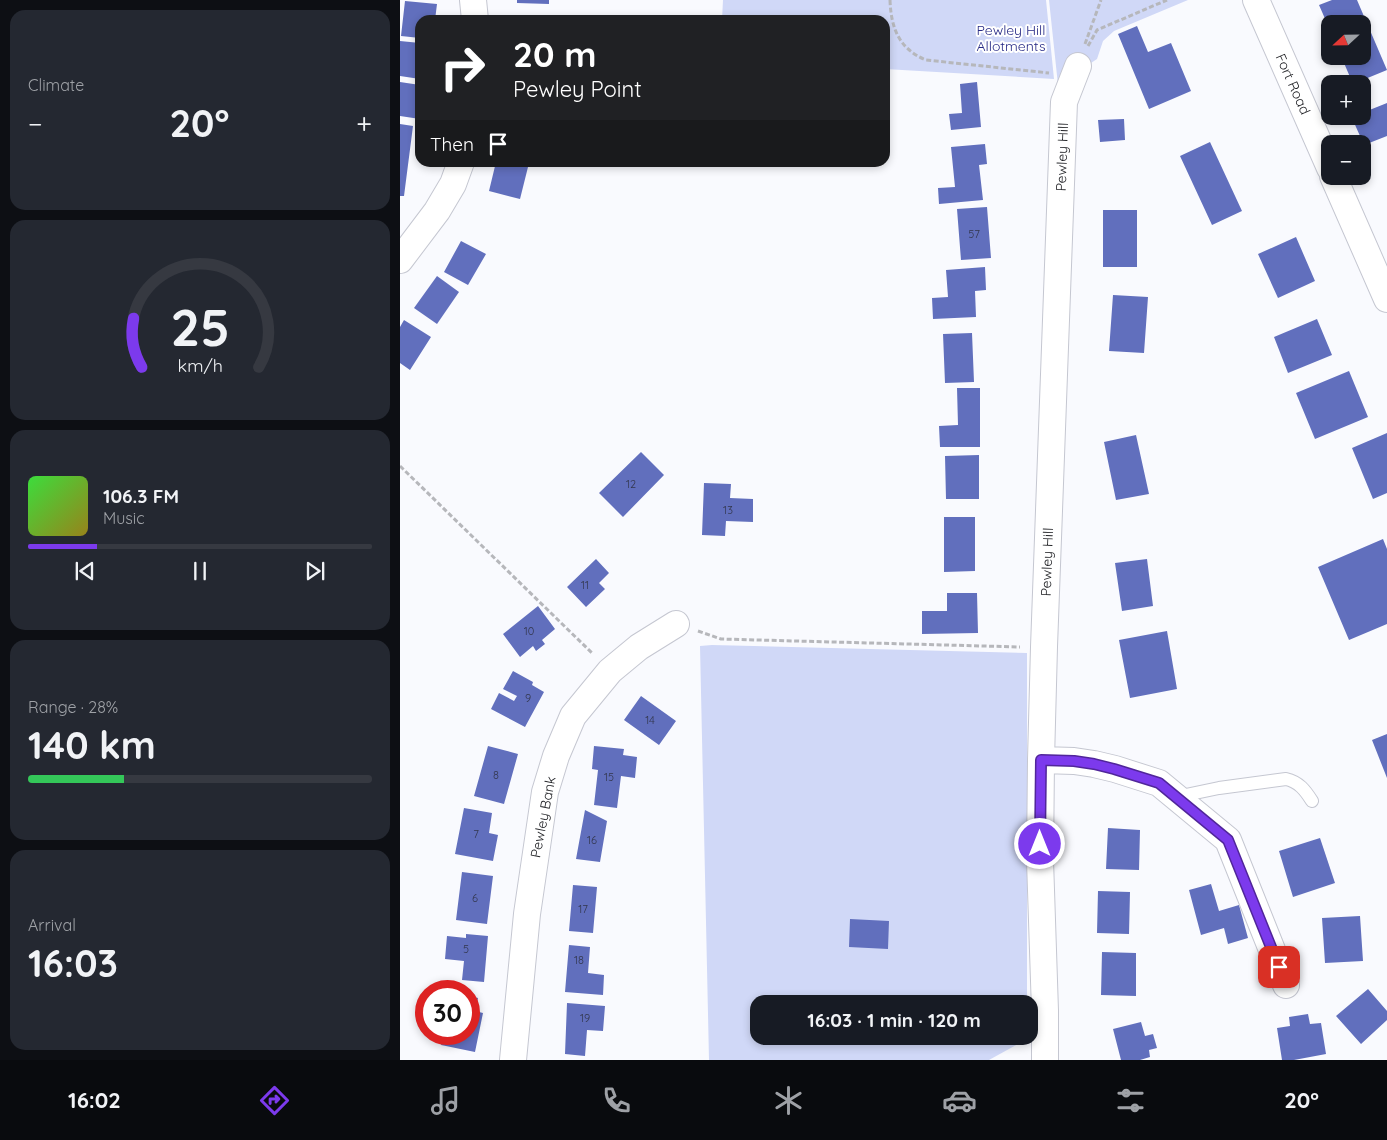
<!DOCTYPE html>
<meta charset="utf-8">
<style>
:root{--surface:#171b24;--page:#242831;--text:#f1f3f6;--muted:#9ea1a6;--line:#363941;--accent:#7c3aed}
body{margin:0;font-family:Quicksand,sans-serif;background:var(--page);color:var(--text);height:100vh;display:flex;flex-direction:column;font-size:19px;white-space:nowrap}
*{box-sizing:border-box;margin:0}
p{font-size:16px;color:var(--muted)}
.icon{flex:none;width:28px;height:28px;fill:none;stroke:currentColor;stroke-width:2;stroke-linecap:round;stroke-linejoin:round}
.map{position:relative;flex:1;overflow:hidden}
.side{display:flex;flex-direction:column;gap:10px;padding:10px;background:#0d0f14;width:400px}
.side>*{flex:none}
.top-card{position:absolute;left:15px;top:15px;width:475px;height:152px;border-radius:15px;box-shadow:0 2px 8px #0003;background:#202124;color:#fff;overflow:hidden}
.needle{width:32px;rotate:248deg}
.fabs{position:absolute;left:921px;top:15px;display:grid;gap:10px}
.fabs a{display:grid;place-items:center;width:50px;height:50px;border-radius:10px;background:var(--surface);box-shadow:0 2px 8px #0003;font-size:25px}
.speed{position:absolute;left:15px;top:980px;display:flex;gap:10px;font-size:25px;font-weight:700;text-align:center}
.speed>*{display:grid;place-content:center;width:65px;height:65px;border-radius:50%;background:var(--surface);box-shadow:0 2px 8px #0003;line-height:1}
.speed .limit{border:8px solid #d22;background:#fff;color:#111}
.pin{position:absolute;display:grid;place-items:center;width:42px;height:42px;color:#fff;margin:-21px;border-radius:10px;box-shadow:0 2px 8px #0006}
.me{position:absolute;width:55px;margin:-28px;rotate:0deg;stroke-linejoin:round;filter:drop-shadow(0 0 4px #0008)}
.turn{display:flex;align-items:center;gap:18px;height:105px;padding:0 15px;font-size:22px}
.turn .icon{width:65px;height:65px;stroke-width:2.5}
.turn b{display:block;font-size:35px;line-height:42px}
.then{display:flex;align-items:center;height:48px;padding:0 15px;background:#0003;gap:10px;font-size:19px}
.big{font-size:38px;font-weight:700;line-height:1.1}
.side .card{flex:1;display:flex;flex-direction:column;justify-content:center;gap:8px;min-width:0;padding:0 18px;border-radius:15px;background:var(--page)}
.side .dial{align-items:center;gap:0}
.dial svg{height:130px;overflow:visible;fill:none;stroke:var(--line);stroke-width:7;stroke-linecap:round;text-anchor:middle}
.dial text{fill:var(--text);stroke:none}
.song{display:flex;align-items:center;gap:15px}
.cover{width:60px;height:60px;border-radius:8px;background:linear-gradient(135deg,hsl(120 70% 55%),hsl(50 70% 35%))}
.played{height:5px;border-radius:2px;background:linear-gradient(90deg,var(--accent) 20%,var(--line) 20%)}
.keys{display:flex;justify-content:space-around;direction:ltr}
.heat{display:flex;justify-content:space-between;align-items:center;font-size:28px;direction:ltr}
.charge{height:8px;border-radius:4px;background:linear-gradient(90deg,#34c759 28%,var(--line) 0)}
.trip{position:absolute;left:350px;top:995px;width:288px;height:50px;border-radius:15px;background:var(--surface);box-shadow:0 2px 8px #0003;font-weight:700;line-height:50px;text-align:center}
.tab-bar{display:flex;height:80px;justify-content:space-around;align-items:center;background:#090b0e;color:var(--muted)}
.tab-bar .icon{width:35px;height:35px}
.tab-bar .on{color:var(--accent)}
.tab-bar b{font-size:22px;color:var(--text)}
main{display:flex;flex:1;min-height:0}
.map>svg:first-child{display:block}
.green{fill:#d0d8f7}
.building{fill:#616fbd}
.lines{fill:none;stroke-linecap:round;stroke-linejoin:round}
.service-casing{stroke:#c5c7d1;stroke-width:14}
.minor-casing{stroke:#c5c7d1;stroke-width:28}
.path{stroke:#b6b7bb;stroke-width:3;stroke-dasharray:5 2.5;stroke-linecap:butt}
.service{stroke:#fff;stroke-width:12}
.minor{stroke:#fff;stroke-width:26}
.route-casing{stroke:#51269a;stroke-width:12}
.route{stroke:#7c3aed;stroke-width:9}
.labels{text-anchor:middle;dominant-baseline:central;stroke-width:4;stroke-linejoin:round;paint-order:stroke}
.number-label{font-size:11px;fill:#32364c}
.park-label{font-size:14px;fill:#262985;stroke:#fff}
.street-label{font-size:14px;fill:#222327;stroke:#fff}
</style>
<main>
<section class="side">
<div class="card"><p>Climate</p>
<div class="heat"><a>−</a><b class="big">20°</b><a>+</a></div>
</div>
<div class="card dial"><svg viewBox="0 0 100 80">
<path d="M14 69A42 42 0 1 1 86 69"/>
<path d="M14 69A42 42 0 0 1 9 39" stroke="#7c3aed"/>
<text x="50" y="56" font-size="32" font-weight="700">25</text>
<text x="50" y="72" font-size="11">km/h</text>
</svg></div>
<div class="card">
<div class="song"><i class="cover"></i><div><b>106.3 FM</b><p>Music</p></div></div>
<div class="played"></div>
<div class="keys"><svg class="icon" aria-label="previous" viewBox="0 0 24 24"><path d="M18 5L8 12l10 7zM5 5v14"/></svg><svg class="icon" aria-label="pause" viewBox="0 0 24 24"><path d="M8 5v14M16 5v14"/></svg><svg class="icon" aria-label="next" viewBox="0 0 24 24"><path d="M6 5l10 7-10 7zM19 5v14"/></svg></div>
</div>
<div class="card"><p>Range · 28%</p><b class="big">140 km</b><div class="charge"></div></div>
<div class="card"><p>Arrival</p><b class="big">16:03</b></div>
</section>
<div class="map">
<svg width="987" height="1060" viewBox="0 0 987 1060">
<rect width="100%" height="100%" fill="#f9fafe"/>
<!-- green -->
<path class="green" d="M323,0h323l8,79 -169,-10v-49h-163z
M649,0h139l-74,31 -11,10 -6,18 -39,26z
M312,645l315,8v351h-268v32h268v3l-38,21h-280l-9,-414z"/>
<!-- building -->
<path class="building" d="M117,0h32v4l-32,-1z
M932,0h25l30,70 -34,14 -12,-28h21v-32h-32v6l-11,-25z
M5,1l32,3 -2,16h-15v18l-19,-2z
M737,26l11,26 23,-9 20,48 -42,18 -31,-75z
M0,41l20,2v36l-20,-3z
M0,82l20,3v34l-20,-3z
M577,82l4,45 -30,3 -2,-16 13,-1 -2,-29z
M987,103v33l-23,9 -12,-27 10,-2v-3z
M724,119l1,21 -25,2 -2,-22z
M0,124l13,2 -9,70h-4z
M810,142l32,69 -30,14 -32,-69z
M585,144l2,20 -8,1 4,35 -44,4 -1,-16 17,-1 -4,-40z
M96,162l33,1 -9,36 -31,-8z
M587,207l4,51 -30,2 -4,-51z
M703,210h34v57h-34z
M896,237l19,44 -37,17 -20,-44z
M61,241l25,13 -18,31 -24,-13z
M585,267l1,23 -11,1 1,26 -43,2 -1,-21 16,-1 -2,-27z
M37,276l22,16 -22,32 -23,-16z
M713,295l35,2 -4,56 -35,-2z
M917,319l15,36 -44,18 -14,-36z
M4,320l27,17 -21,33 -10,-7v-36z
M572,333l2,49 -29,1 -2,-49z
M949,371l19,46 -53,22 -19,-46z
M557,388h23v59h-40l-1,-21 19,-1z
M987,433v60l-14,6 -21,-51z
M736,435l13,59 -33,6 -12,-58z
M241,452l23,23 -41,42 -24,-24z
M579,455v44h-33l-1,-43z
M304,483l27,1 -1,14 23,1v23l-27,-1 -1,15 -23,-1z
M544,517h31v54l-31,1z
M983,539l4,10v75l-38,16 -31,-73z
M196,559l13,14 -10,10 6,6 -19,18 -19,-20z
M747,559l6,47 -31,5 -7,-48z
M547,593h30l1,40 -56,1v-23h25z
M138,606l17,23 -13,11 3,4 -9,7 -3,-5 -13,11 -17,-23z
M767,631l10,58 -47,9 -11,-58z
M113,671l20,11 -1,3 12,7 -19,35 -34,-18 8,-16 15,8 3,-5 -14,-7z
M241,696l35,25 -17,24 -35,-25z
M987,734v44l-15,-38z
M88,746l30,8 -14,50 -30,-8z
M194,746l30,3 -1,6 14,2 -2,21 -14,-2 -4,32 -23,-3 4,-35 -6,-1z
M64,808l28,5 -3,20 9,2 -5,26 -38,-7z
M185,810l22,11 -7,41 -24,-3z
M708,828l32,2 -1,40 -33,-1z
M920,838l15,45 -42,14 -14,-46z
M62,872l31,4 -6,48 -31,-4z
M811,884l8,27 20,-6 9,33 -20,6 -4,-16 -23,7 -12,-45z
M173,885l24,2 -4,46 -24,-2z
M698,891l32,1 -1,42 -32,-1z
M960,916l3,45 -38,2 -3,-45z
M450,919l39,2 -1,28 -39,-2z
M66,934l22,2 -4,46 -22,-2 2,-19 -19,-2 2,-23 19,2z
M169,945l21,2 -2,26 16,2 -1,20 -38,-3z
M702,952l34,1v43l-35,-1z
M968,989l19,22v9l-26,24 -25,-28z
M69,996l9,2 -3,13 8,2 -8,39 -34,-7 3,-11h25z
M167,1003l38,3 -2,25 -16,-1 -2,26 -20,-2z
M908,1014l2,10 11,-1 5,31 -32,6h-12l-5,-32 13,-2 -1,-9z
M741,1022l4,14 8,-2 4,14 -8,2 1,7 -10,3h-19l-8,-31z"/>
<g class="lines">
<!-- service casing -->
<g class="service-casing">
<path id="service" d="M776,797l43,-9 67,-9c13,3 19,11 26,22"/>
</g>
<!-- minor casing -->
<g class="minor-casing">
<path id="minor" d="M73,0l2,20
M856,0l74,168
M933,176l54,123
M0,260l37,-49 16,-27 8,-22
M641,760l33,1 20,3 21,5 44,14 69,57 58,145
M113,1060l14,-146 18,-122 11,-36 17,-40 37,-45 29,-24 37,-23
M645,1060v-49l-5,-151 1,-100 3,-113 20,-545 14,-36"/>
</g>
<!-- path -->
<path class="path" d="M490,0c1,28 9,49 36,60l123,13
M685,44l16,-44
M688,46l9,-16 70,-30
M0,466l193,188
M298,631l23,8 299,8"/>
<!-- service -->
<use href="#service" class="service"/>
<!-- minor -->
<use href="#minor" class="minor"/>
</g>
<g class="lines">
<!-- route casing -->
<g class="route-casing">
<path id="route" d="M640,844l1,-84 33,1 20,3 20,5 45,14 69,57 51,127"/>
</g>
<!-- route -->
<use href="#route" class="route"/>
</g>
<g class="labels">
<!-- number labels -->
<g class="number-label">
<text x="574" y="234">57</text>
<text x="231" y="484">12</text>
<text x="328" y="510">13</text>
<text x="185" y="585">11</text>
<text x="129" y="631">10</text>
<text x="128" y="698">9</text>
<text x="250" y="720">14</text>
<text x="96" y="775">8</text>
<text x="209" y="777">15</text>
<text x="76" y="834">7</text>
<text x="192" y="840">16</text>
<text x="75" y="898">6</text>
<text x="183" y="909">17</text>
<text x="66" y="949">5</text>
<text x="179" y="960">18</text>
<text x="185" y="1018">19</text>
</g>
<!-- park labels -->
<g class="park-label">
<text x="611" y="30">Pewley Hill<tspan x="611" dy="16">Allotments</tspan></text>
</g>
<!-- street labels -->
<g class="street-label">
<text transform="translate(893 84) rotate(66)">Fort Road</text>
<text transform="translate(662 157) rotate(-88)">Pewley Hill</text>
<text transform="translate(647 562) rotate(-88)">Pewley Hill</text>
<text transform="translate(143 817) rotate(-79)">Pewley Bank</text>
</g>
</g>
</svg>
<div class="fabs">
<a><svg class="needle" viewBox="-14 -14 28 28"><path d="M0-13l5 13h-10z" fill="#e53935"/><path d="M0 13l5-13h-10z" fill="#9ea1a6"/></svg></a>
<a>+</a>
<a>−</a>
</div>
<div class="speed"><div class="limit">30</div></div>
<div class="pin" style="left:879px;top:967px;background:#d93025"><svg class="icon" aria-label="arrive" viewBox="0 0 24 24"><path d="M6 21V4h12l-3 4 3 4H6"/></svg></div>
<svg class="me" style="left:640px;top:844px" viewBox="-20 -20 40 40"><circle r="17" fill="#7c3aed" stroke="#fff" stroke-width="3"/><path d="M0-11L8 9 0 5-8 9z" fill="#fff"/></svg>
<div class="trip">16:03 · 1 min · 120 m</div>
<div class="top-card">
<div class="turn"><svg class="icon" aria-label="right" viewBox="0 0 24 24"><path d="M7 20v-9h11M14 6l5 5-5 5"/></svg><div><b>20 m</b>Pewley Point</div></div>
<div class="then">Then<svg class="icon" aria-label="arrive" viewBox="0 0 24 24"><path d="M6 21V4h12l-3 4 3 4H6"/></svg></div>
</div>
</div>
</main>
<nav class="tab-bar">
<b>16:02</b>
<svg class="icon on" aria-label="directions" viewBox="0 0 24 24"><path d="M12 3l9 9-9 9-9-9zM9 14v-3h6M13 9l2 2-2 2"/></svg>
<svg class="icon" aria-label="music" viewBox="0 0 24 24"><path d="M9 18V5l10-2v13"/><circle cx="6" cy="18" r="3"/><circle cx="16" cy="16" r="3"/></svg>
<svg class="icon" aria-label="phone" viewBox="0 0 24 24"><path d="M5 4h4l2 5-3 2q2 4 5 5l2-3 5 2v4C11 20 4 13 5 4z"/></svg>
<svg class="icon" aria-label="climate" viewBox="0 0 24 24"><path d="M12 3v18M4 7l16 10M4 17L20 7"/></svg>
<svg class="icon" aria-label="car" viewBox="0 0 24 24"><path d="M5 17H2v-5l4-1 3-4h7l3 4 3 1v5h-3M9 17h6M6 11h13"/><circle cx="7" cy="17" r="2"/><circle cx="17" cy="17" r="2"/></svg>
<svg class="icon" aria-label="filters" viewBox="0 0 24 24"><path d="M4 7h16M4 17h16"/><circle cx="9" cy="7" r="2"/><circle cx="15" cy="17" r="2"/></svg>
<b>20°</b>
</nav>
